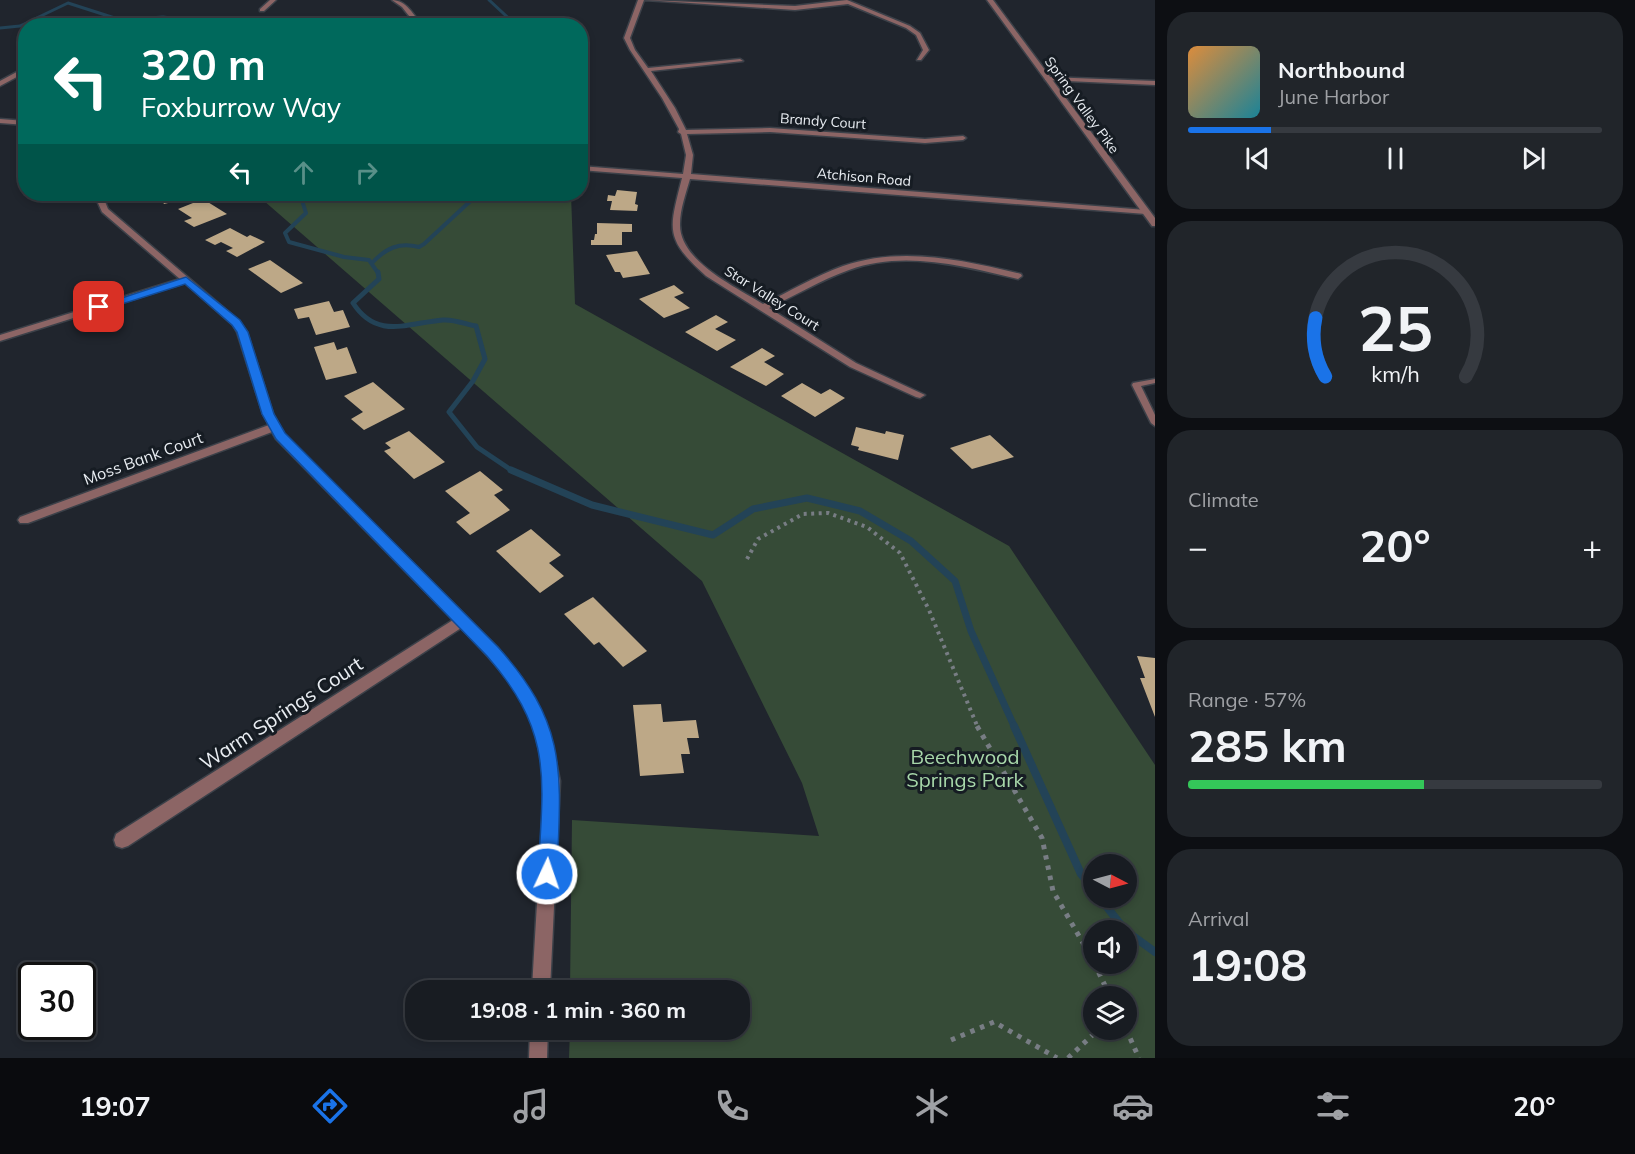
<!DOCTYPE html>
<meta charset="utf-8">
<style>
:root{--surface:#181c22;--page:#21252a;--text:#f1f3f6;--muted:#9fa1a5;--line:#363a40;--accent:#1a73e8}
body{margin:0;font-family:Mulish,sans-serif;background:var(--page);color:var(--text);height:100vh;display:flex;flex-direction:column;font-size:22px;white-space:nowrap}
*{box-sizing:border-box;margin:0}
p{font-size:20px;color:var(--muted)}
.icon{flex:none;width:33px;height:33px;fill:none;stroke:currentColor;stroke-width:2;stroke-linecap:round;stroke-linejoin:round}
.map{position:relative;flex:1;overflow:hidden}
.details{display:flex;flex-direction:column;gap:12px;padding:12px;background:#0d0f13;width:480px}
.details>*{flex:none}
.top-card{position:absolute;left:18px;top:18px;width:570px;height:183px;border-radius:24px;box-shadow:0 3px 9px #0003,0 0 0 2px var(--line);background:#00695c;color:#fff;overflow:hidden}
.needle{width:39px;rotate:96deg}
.fabs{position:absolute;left:1083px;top:854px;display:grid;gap:12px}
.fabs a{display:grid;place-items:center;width:54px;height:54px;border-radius:50%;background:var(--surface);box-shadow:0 3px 9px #0003,0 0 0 2px var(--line);font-size:30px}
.speed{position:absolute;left:18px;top:962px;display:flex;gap:12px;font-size:30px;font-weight:700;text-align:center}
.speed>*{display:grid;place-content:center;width:78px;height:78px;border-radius:50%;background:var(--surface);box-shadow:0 3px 9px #0003,0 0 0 2px var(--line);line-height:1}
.speed .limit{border:3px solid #111;border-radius:9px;background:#fff;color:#111}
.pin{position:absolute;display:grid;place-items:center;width:51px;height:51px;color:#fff;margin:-26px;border-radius:12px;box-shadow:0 3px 9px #0006}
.me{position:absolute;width:66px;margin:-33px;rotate:3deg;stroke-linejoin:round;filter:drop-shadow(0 0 4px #0008)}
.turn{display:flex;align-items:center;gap:21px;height:126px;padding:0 24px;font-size:27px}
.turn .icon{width:78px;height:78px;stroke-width:2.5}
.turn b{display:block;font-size:42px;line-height:51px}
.lanes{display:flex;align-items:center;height:57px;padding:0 24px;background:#0003;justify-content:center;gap:30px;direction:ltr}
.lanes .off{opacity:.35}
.big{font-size:45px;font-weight:700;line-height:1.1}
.details .card{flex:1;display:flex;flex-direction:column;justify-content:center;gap:9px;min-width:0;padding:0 21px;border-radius:24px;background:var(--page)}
.details .dial{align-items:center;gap:0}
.dial svg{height:156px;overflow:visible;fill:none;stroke:var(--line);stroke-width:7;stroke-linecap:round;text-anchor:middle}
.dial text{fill:var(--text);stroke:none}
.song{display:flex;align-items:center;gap:18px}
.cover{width:72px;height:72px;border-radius:9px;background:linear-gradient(135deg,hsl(30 70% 55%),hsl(190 70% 35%))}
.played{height:6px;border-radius:3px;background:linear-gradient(90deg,var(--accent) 20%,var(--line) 20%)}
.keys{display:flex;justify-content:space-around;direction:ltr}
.heat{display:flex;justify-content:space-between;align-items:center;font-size:33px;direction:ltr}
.charge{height:9px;border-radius:4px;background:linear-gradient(90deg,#34c759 57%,var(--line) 0)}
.trip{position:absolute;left:405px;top:980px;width:345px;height:60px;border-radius:24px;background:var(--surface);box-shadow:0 3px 9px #0003,0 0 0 2px var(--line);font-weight:700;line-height:60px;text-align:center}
.menu{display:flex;height:96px;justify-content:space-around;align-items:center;background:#0a0b0e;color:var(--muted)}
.menu .icon{width:42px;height:42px}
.menu .selected{color:var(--accent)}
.menu b{font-size:27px;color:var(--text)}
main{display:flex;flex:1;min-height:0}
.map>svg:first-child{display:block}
.green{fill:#364b37;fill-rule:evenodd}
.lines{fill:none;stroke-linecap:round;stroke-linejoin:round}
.stream-far4{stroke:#234357;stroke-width:3}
.stream-far3{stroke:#234357;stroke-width:4}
.stream-far2{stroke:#234357;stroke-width:5}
.stream-far1{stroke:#234357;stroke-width:7}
.stream{stroke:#234357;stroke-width:8}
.building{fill:#bda887}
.service-casing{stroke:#3c4149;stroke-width:3}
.minor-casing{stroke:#3c4149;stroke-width:3}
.tertiary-casing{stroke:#3c4149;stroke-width:3}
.path-far1{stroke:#787d84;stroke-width:4;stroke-dasharray:3 4.5;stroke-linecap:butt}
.path{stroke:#787d84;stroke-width:5;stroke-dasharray:4.5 6;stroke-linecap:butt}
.service{fill:#8c6565;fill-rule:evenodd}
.minor{fill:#8c6565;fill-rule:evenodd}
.tertiary{fill:#8c6565;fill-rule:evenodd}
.route{fill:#1a73e8;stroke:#114b97;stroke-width:1.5}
.labels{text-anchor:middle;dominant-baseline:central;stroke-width:6;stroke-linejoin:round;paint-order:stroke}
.far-street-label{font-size:14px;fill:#e9edf2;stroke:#161c23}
.street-label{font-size:16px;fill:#e9edf2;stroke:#161c23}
.near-street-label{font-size:20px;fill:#e9edf2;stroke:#161c23}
.near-park-label{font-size:20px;fill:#a8d8aa;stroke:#161c23}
</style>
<main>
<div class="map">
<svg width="1155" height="1058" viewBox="0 0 1155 1058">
<rect width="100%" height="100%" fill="#20252d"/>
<!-- green -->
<path class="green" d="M256,194h315l4,110 434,242 146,219v293h-586l1,-29h170v-39h-170l2,-170 247,16 -17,-53 -100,-202zM1094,864h32v33h-32zM1094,930h32v33h-32zM1094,996h32v33h-32z"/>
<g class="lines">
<!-- stream-far4 -->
<path class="stream-far4" d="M489,0l28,26
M0,28l20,-2 48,-23 53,17 42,-3 17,2 1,3 -5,4"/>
<!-- stream-far3 -->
<path class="stream-far3" d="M300,194l6,19 -21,20 4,9 55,15 25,3 9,13
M372,263c14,-15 27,-21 47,-16l5,-3 54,-50"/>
<!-- stream-far2 -->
<path class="stream-far2" d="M378,272l1,7 -26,24c24,37 54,20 90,17 11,-1 22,4 33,6l9,33 -12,22 -24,31 28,35 37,25"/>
<!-- stream-far1 -->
<path class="stream-far1" d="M511,470l81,35 121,30 40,-26 54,-11 53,13 51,30 44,40 16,50 44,97"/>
<!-- stream -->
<path class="stream" d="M1014,726l67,148 13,16
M1099,897l26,33
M1126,931l29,21"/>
</g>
<!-- building -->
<path class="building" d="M617,190l20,2 -2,12 3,1 -1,6 -27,-1 2,-9h-5l1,-6 7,1z
M158,194h31l3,3 -28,7z
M203,199l24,15 -33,13 -10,-6 8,-3 -14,-9z
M597,223l35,1v8h-10v13h-31v-5h3l1,-6h2z
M230,228l17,9 3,-2 15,7 -28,15 -11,-6 7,-3 -12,-6 -6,3 -10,-5z
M637,251l13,23 -27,4 -3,-6h-5l-9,-17z
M270,260l33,23 -22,10 -33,-24z
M674,285l10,8 -10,4 16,11 -26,10 -25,-19z
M329,301l5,11 9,-2 7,17 -34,8 -7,-18 -11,2 -4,-10z
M716,315l12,7 -13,7 21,11 -19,11 -32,-19z
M334,342l3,8 10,-3 10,26 -31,7 -12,-33z
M762,348l13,8 -11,6 20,12 -18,12 -36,-19z
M373,382l32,27 -41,21 -13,-11 12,-7 -19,-16z
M802,383l19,11 9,-5 15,9 -30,19 -34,-21z
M856,427l29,7 1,-3 18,4 -6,25 -40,-10 1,-3 -8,-2z
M409,431l36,31 -31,17 -30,-28 7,-3 -6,-5z
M990,435l24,22 -42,12 -22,-21z
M480,471l23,19 -9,5 16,15 -40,25 -14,-13 14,-9 -25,-22z
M531,529l30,26 -12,8 15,13 -24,17 -44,-42z
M593,597l54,54 -24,16 -24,-25 -5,3 -30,-31z
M1137,656l18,2v59l-15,-39h5z
M661,704l2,18 33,-2 3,18h-12l3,16h-9l3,19 -44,3 -7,-71z"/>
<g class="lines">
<!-- service casing -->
<g class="service-casing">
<path id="service" d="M1155,379v4l-14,3 14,29v11l-4,-3 -19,-38 1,-2z"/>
</g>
<!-- minor casing -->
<g class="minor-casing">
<path id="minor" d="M270,0h6l-12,11h-4v-2z
M392,0c14,0 22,15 30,26h-5l-15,-19z
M638,0h6l-14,38 5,12 13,18 92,-9 3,2 -92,10 24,37 11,22 84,-2 155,11 38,-3 3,2 -3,2 -38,3 -155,-11 -83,2 6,21 -2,19 455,36 4,2 -4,2 -456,-35c-4,14 -10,30 -10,45 -1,37 56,63 83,80 26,-12 52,-28 80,-38 58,-20 120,-6 178,8l1,2 -4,3c-55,-13 -114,-29 -169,-9 -28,10 -53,25 -80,38l87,55 69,32 -5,3 -4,-1 -66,-30 -144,-91c-42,-38 -37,-46 -24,-98l-102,-8v-4l103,8 3,-19 -5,-21 -3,-2 1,-3 -17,-31 -32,-48 -6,-12z
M645,0l150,6 52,-6 63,26 10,7 9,17 -8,10h-4l6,-10 -7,-15 -10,-7 -58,-24 -53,6z
M26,67v5l-26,14v-5z
M1047,77l108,4v4l-110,-5v-2z
M0,119l26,2v4l-26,-2z
M94,194h8l6,15 131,112 8,11 26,82 11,20 213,213 24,30 17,29 14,37 8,38 -10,209h-18c2,-41 5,-82 7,-123 4,-55 11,-100 -11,-153 -15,-33 -42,-60 -67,-86l-333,218 -6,2 -6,-2 -2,-6 2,-6 337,-214 -177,-181 -4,-7 -244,91h-8l-2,-3 2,-3 249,-92 -6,-11 -26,-82 -4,-7 -48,-42 -185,58v-6l180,-56 -78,-67z
M530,1029h18l-1,29h-18z"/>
</g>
<!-- tertiary casing -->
<g class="tertiary-casing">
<path id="tertiary" d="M987,0h6l162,218v8h-3z"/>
</g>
<!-- path-far1 -->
<path class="path-far1" d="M747,559l11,-20 45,-25 25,-1 39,14 33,26 29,57 49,118"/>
<!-- path -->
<path class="path" d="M977,726l65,112 11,53 41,71
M1094,963l16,33
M1126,1029l13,29
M951,1040l43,-18 63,36
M1068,1058l31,-29"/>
<!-- service -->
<use href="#service" class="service"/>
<!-- minor -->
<use href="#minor" class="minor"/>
<!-- tertiary -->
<use href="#tertiary" class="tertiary"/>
</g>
<!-- route -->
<path class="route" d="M186,277l54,43 8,12 26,82 11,19 213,214c71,79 63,127 59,227l-3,6 -7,3 -6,-3 -3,-6c5,-95 16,-141 -51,-218l-211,-217 -14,-25 -25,-82 -5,-7 -47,-41 -82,26 -9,-3z"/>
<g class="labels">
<!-- far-street labels -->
<g class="far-street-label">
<text transform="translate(1082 105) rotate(54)">Spring Valley Pike</text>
<text transform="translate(823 121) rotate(4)">Brandy Court</text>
<text transform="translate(864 177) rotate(5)">Atchison Road</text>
<text transform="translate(772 298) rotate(32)">Star Valley Court</text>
</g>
<!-- street labels -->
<g class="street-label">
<text transform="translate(143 458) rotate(-20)">Moss Bank Court</text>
</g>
<!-- near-street labels -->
<g class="near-street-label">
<text transform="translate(281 713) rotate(-33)">Warm Springs Court</text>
</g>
<!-- near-park labels -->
<g class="near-park-label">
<text x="965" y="756">Beechwood<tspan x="965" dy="23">Springs Park</tspan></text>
</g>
</g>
</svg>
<div class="fabs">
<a><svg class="needle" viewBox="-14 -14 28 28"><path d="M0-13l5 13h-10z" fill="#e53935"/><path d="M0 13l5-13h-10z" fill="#9fa1a5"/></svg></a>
<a><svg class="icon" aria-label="sound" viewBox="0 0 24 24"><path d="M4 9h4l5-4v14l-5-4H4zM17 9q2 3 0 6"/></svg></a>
<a><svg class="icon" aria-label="layers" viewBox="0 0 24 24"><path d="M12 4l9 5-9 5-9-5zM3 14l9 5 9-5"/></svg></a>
</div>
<div class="speed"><div class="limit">30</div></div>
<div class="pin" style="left:99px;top:307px;background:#d93025"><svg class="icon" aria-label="arrive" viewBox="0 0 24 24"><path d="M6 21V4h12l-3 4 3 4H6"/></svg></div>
<svg class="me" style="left:547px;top:874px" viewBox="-20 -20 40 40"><circle r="17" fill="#1a73e8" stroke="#fff" stroke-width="3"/><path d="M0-11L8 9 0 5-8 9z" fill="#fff"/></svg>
<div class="trip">19:08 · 1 min · 360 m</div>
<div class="top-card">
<div class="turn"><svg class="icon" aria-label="left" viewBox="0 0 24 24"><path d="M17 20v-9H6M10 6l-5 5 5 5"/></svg><div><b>320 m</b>Foxburrow Way</div></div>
<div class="lanes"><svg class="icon" aria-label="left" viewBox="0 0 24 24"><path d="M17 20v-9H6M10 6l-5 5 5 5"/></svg><svg class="icon off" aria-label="ahead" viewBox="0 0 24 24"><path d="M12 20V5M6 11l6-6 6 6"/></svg><svg class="icon off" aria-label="right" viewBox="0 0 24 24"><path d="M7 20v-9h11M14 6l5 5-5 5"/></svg></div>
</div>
</div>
<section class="details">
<div class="card">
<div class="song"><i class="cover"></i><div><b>Northbound</b><p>June Harbor</p></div></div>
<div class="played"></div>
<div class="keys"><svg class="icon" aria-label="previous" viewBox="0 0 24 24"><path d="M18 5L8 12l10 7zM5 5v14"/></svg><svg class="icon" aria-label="pause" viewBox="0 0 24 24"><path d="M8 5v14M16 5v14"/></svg><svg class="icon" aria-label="next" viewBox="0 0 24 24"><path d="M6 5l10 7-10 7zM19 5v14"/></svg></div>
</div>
<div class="card dial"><svg viewBox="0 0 100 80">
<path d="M14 69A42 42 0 1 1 86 69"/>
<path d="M14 69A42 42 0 0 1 9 39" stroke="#1a73e8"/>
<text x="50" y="56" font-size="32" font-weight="700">25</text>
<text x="50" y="72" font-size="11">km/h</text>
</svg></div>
<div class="card"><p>Climate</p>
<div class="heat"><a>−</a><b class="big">20°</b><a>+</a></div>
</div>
<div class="card"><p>Range · 57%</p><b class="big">285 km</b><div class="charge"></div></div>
<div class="card"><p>Arrival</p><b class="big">19:08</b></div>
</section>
</main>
<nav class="menu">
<b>19:07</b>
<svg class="icon selected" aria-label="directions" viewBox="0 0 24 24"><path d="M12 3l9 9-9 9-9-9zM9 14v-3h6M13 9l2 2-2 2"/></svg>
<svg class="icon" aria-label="music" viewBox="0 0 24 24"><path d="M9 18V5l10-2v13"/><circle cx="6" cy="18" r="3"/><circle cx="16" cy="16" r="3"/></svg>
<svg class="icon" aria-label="phone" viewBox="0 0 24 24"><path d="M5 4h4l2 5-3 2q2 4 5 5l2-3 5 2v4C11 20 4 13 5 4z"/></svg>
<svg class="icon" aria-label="climate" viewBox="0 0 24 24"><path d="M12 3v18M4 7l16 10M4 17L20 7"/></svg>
<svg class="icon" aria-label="car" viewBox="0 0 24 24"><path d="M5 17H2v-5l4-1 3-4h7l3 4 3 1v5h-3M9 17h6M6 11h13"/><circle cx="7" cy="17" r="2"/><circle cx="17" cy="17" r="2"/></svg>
<svg class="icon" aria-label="filters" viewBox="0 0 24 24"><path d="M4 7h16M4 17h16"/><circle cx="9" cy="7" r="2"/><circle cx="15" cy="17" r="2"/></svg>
<b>20°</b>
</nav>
